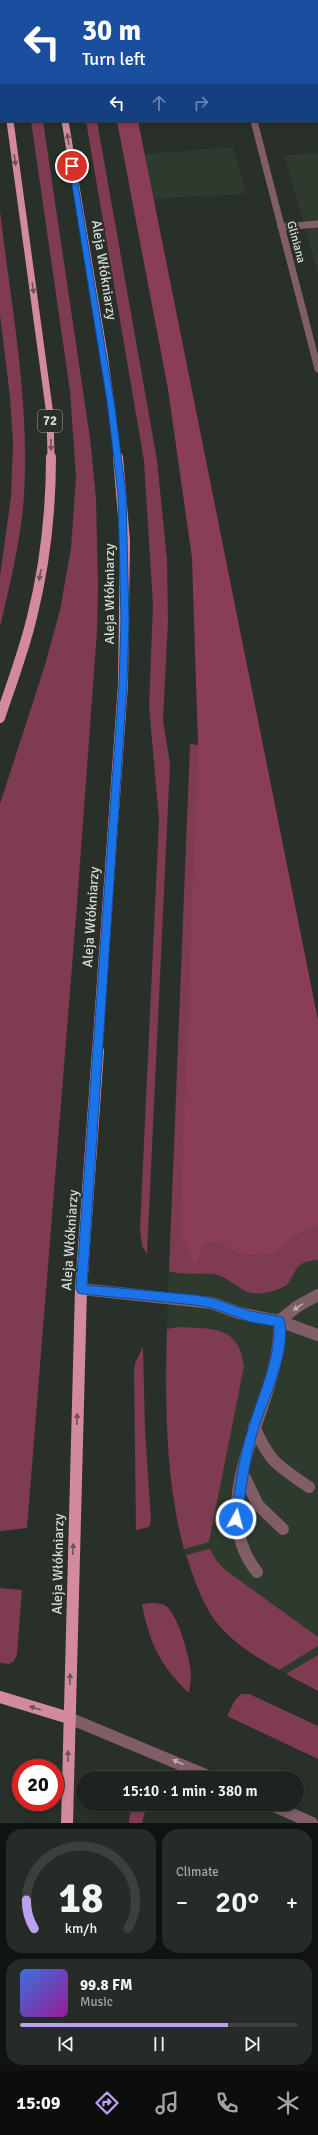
<!DOCTYPE html>
<meta charset="utf-8">
<style>
:root{--surface:#1f231f;--page:#272b28;--text:#f1f3f6;--muted:#a1a4a4;--line:#3c403d;--accent:#bca0f2}
body{margin:0;font-family:Signika,sans-serif;background:var(--page);color:var(--text);height:100vh;display:flex;flex-direction:column;font-size:15px;white-space:nowrap}
*{box-sizing:border-box;margin:0}
p{font-size:13px;color:var(--muted)}
.icon{flex:none;width:22px;height:22px;fill:none;stroke:currentColor;stroke-width:2;stroke-linecap:round;stroke-linejoin:round}
.map{position:relative;height:1823px;overflow:hidden}
.panel{display:flex;flex-direction:column;gap:6px;padding:6px;background:#111311;flex:1}
.panel>*{flex:none}
.top-card{position:absolute;left:0px;top:0px;width:318px;height:122px;box-shadow:0 2px 6px #0003,0 0 0 1px var(--line);background:#1a4fa0;color:#fff;overflow:hidden}
.speed{position:absolute;left:12px;top:1759px;display:flex;gap:8px;font-size:20px;font-weight:700;text-align:center}
.speed>*{display:grid;place-content:center;width:52px;height:52px;border-radius:50%;background:var(--surface);box-shadow:0 2px 6px #0003,0 0 0 1px var(--line);line-height:1}
.speed .limit{border:6px solid #d22;background:#fff;color:#111}
.pin{position:absolute;display:grid;place-items:center;width:34px;height:34px;color:#fff;margin:-17px;border:2px solid #fff;border-radius:50%;box-shadow:0 1px 4px #0007}
.me{position:absolute;width:44px;margin:-22px;rotate:7deg;stroke-linejoin:round;filter:drop-shadow(0 0 3px #0008)}
.turn{display:flex;align-items:center;gap:14px;height:84px;padding:0 16px;font-size:18px}
.turn .icon{width:52px;height:52px;stroke-width:2.5}
.turn b{display:block;font-size:28px;line-height:34px}
.lanes{display:flex;align-items:center;height:38px;padding:0 16px;background:#0003;justify-content:center;gap:20px;direction:ltr}
.lanes .off{opacity:.35}
.big{font-size:30px;font-weight:600;line-height:1.1}
.panel .widget{flex:1;display:flex;flex-direction:column;justify-content:center;gap:6px;min-width:0;padding:0 14px;border-radius:16px;background:var(--page)}
.panel .dial{align-items:center;gap:0}
.dial svg{height:104px;overflow:visible;fill:none;stroke:var(--line);stroke-width:7;stroke-linecap:round;text-anchor:middle}
.dial text{fill:var(--text);stroke:none}
.song{display:flex;align-items:center;gap:12px}
.cover{width:48px;height:48px;border-radius:6px;background:linear-gradient(135deg,hsl(220 70% 55%),hsl(300 70% 35%))}
.played{height:4px;border-radius:2px;background:linear-gradient(90deg,var(--accent) 75%,var(--line) 75%)}
.keys{display:flex;justify-content:space-around;direction:ltr}
.heat{display:flex;justify-content:space-between;align-items:center;font-size:22px;direction:ltr}
.panel .tiles{flex:1;display:grid;gap:6px;grid-template-columns:1fr 1fr}
.widget:last-child{grid-column:span 2}
.trip{position:absolute;left:76px;top:1771px;width:228px;height:40px;border-radius:20px;background:var(--surface);box-shadow:0 2px 6px #0003,0 0 0 1px var(--line);font-weight:600;line-height:40px;text-align:center}
.dock{display:flex;height:64px;justify-content:space-around;align-items:center;background:#0c0e0c;color:var(--muted)}
.dock .icon{width:28px;height:28px}
.dock .current{color:var(--accent)}
.dock b{font-size:18px;color:var(--text)}
.map>svg:first-child{display:block}
.built{fill:#2f3a2f}
.green{fill:#7f3b51}
.forest{fill:#8a3d57}
.lines{fill:none;stroke-linecap:round;stroke-linejoin:round}
.service-far1{stroke:#815d67;stroke-width:7}
.service{stroke:#815d67;stroke-width:12}
.minor{stroke:#815d67;stroke-width:7}
.tertiary{stroke:#815d67;stroke-width:12}
.primary-far2{stroke:#d38a9f;stroke-width:7}
.primary-far1{stroke:#d38a9f;stroke-width:10}
.primary{stroke:#d38a9f;stroke-width:12}
.oneway{fill:#6d5358}
.oneway2{fill:#b8afaf}
.route{fill:#1a73e8;stroke:#114b97}
.labels{text-anchor:middle;dominant-baseline:central;stroke-width:4;stroke-linejoin:round;paint-order:stroke}
.far-street-label{font-size:12px;fill:#d6dbd6;stroke:#292f29}
.shield{fill:#292f29;stroke:#a2a7a2;stroke-width:1}
.shield-label{font-size:13px;font-weight:bold;fill:#d6dbd6}
.street-label{font-size:14px;fill:#d6dbd6;stroke:#292f29}
</style>
<div class="map">
<svg width="318" height="1823" viewBox="0 0 318 1823">
<rect width="100%" height="100%" fill="#292f29"/>
<!-- built -->
<path class="built" d="M233,147l13,47 -94,5 -8,-45z
M318,153v120l-34,-118z
M318,1217v474l-66,-37 -33,-28 -9,-13 -26,-64 -7,-25 -8,-74 -4,-72 4,-107 11,-39z"/>
<!-- green -->
<path class="green" d="M31,121h12l47,317 6,60 2,87 -1,46 -20,273 -50,624 -27,3v-727l45,-139 15,-55 11,-62 5,-71 -6,-86z
M86,121h11l60,339 10,100 1,60 -5,100 7,44 -23,490 -5,-8 -2,-18 19,-408 -10,-114 4,-101 -9,-144z
M0,211c11,94 30,190 24,285 -3,44 -14,88 -24,131v-51l11,-79 2,-54 -3,-46 -10,-82z
M190,744l8,1 7,499 15,-1 21,13 31,-2 31,-22 15,-5v33c-23,2 -19,7 -31,25 -10,6 -30,12 -42,6 -11,-6 -19,-15 -32,-17 -15,-2 -29,2 -44,-3z
M179,1327c33,2 60,-2 65,39l-35,176 -25,7c-19,-71 -19,-147 -17,-220z
M143,1347l2,83 6,90 -2,7 -13,3 -2,-158 1,-9z
M210,1549l6,11 8,9 94,68v9l-39,24c-26,-15 -53,-31 -69,-57 -11,-18 -17,-38 -24,-58z
M0,1588l22,2 -5,64 -3,7 -5,3 -9,-1z
M151,1603c5,0 11,0 15,3 13,10 25,55 25,71 0,5 -2,11 -2,16 -29,-27 -40,-51 -47,-89z
M318,1655v36l-32,-17z
M241,1694h8l69,32v33l-91,-43 8,-16z
M134,1806l12,2 -4,15h-13l1,-9z"/>
<!-- forest -->
<path class="forest" d="M117,121h21l180,899v207l-15,5 -31,22 -31,2 -21,-13 -15,1 -10,21 -15,-33 18,-487 -6,-187 -24,-169z"/>
<g class="lines">
<!-- service-far1 -->
<path class="service-far1" d="M281,227l37,-3"/>
<!-- service -->
<path class="service" d="M81,1289l131,14 27,10 40,8 39,14
M254,1426c15,36 24,40 55,61
M243,1474l15,31 25,24
M257,1572c-58,-73 27,-171 22,-251l19,-15 20,-11"/>
<!-- minor -->
<path class="minor" d="M254,121l64,248"/>
<!-- tertiary -->
<path class="tertiary" d="M69,1718l144,60
M270,1804l42,19"/>
<!-- primary-far2 -->
<path class="primary-far2" d="M0,46l1,7
M10,121l40,294 1,43
M65,121l39,233 14,104"/>
<!-- primary-far1 -->
<path class="primary-far1" d="M0,718c11,-33 24,-67 32,-101 13,-52 19,-107 19,-160
M97,1052l26,-368 2,-143 -7,-84"/>
<!-- primary -->
<path class="primary" d="M0,1697l69,21
M67,1823l14,-534 17,-238"/>
</g>
<!-- one-way arrows -->
<defs><path id="oneway-solid" d="M-6-.8H1V-3.2L6.5 0L1 3.2V.8H-6Z"/></defs>
<g class="oneway">
<use href="#oneway-solid" transform="translate(68 139) rotate(-99)"/>
<use href="#oneway-solid" transform="translate(15 160) rotate(82)"/>
<use href="#oneway-solid" transform="translate(33 288) rotate(82)"/>
<use href="#oneway-solid" transform="translate(51 445) rotate(89)"/>
<use href="#oneway-solid" transform="translate(40 575) rotate(100)"/>
<use href="#oneway-solid" transform="translate(77 1419) rotate(-88)"/>
<use href="#oneway-solid" transform="translate(73 1549) rotate(-88)"/>
<use href="#oneway-solid" transform="translate(70 1679) rotate(-89)"/>
<use href="#oneway-solid" transform="translate(35 1708) rotate(-163)"/>
<use href="#oneway-solid" transform="translate(68 1756) rotate(-89)"/>
</g>
<g class="oneway2">
<use href="#oneway-solid" transform="translate(298 1307) rotate(145)"/>
<use href="#oneway-solid" transform="translate(178 1762) rotate(-155)"/>
</g>
<!-- route -->
<path class="route" d="M72,164l3,2 40,242 11,87 3,126 -2,63 -40,601 108,10 17,3 38,13 33,6c11,28 -15,82 -24,109 -9,31 -13,61 -17,93l-2,4 -4,1 -4,-1 -1,-4c4,-32 8,-63 18,-93 10,-34 26,-65 25,-100l-24,-4 -38,-14 -17,-3 -113,-11 -4,-1 -2,-4 43,-605 2,-63 -3,-126 -10,-87 -39,-242z"/>
<g class="labels">
<!-- far-street labels -->
<g class="far-street-label">
<text transform="translate(296 242) rotate(75)">Gliniana</text>
</g>
<!-- shield labels -->
<rect class="shield" x="38" y="410" width="24" height="22" rx="3"/>
<g class="shield-label">
<text x="50" y="421">72</text>
</g>
<!-- street labels -->
<g class="street-label">
<text transform="translate(104 270) rotate(81)">Aleja Włókniarzy</text>
<text transform="translate(109 594) rotate(-90)">Aleja Włókniarzy</text>
<text transform="translate(91 917) rotate(-86)">Aleja Włókniarzy</text>
<text transform="translate(70 1240) rotate(-86)">Aleja Włókniarzy</text>
<text transform="translate(58 1564) rotate(-89)">Aleja Włókniarzy</text>
</g>
</g>
</svg>
<div class="speed"><div class="limit">20</div></div>
<div class="pin" style="left:72px;top:166px;background:#d93025"><svg class="icon" aria-label="arrive" viewBox="0 0 24 24"><path d="M6 21V4h12l-3 4 3 4H6"/></svg></div>
<svg class="me" style="left:236px;top:1519px" viewBox="-20 -20 40 40"><circle r="17" fill="#1a73e8" stroke="#fff" stroke-width="3"/><path d="M0-11L8 9 0 5-8 9z" fill="#fff"/></svg>
<div class="trip">15:10 · 1 min · 380 m</div>
<div class="top-card">
<div class="turn"><svg class="icon" aria-label="left" viewBox="0 0 24 24"><path d="M17 20v-9H6M10 6l-5 5 5 5"/></svg><div><b>30 m</b>Turn left</div></div>
<div class="lanes"><svg class="icon" aria-label="left" viewBox="0 0 24 24"><path d="M17 20v-9H6M10 6l-5 5 5 5"/></svg><svg class="icon off" aria-label="ahead" viewBox="0 0 24 24"><path d="M12 20V5M6 11l6-6 6 6"/></svg><svg class="icon off" aria-label="right" viewBox="0 0 24 24"><path d="M7 20v-9h11M14 6l5 5-5 5"/></svg></div>
</div>
</div>
<section class="panel">
<div class="tiles">
<div class="widget dial"><svg viewBox="0 0 100 80">
<path d="M14 69A42 42 0 1 1 86 69"/>
<path d="M14 69A42 42 0 0 1 8 47" stroke="#bca0f2"/>
<text x="50" y="56" font-size="32" font-weight="700">18</text>
<text x="50" y="72" font-size="11">km/h</text>
</svg></div>
<div class="widget"><p>Climate</p>
<div class="heat"><a>−</a><b class="big">20°</b><a>+</a></div>
</div>
<div class="widget">
<div class="song"><i class="cover"></i><div><b>99.8 FM</b><p>Music</p></div></div>
<div class="played"></div>
<div class="keys"><svg class="icon" aria-label="previous" viewBox="0 0 24 24"><path d="M18 5L8 12l10 7zM5 5v14"/></svg><svg class="icon" aria-label="pause" viewBox="0 0 24 24"><path d="M8 5v14M16 5v14"/></svg><svg class="icon" aria-label="next" viewBox="0 0 24 24"><path d="M6 5l10 7-10 7zM19 5v14"/></svg></div>
</div>
</div>
</section>
<nav class="dock">
<b>15:09</b>
<svg class="icon current" aria-label="directions" viewBox="0 0 24 24"><path d="M12 3l9 9-9 9-9-9zM9 14v-3h6M13 9l2 2-2 2"/></svg>
<svg class="icon" aria-label="music" viewBox="0 0 24 24"><path d="M9 18V5l10-2v13"/><circle cx="6" cy="18" r="3"/><circle cx="16" cy="16" r="3"/></svg>
<svg class="icon" aria-label="phone" viewBox="0 0 24 24"><path d="M5 4h4l2 5-3 2q2 4 5 5l2-3 5 2v4C11 20 4 13 5 4z"/></svg>
<svg class="icon" aria-label="climate" viewBox="0 0 24 24"><path d="M12 3v18M4 7l16 10M4 17L20 7"/></svg>
</nav>
